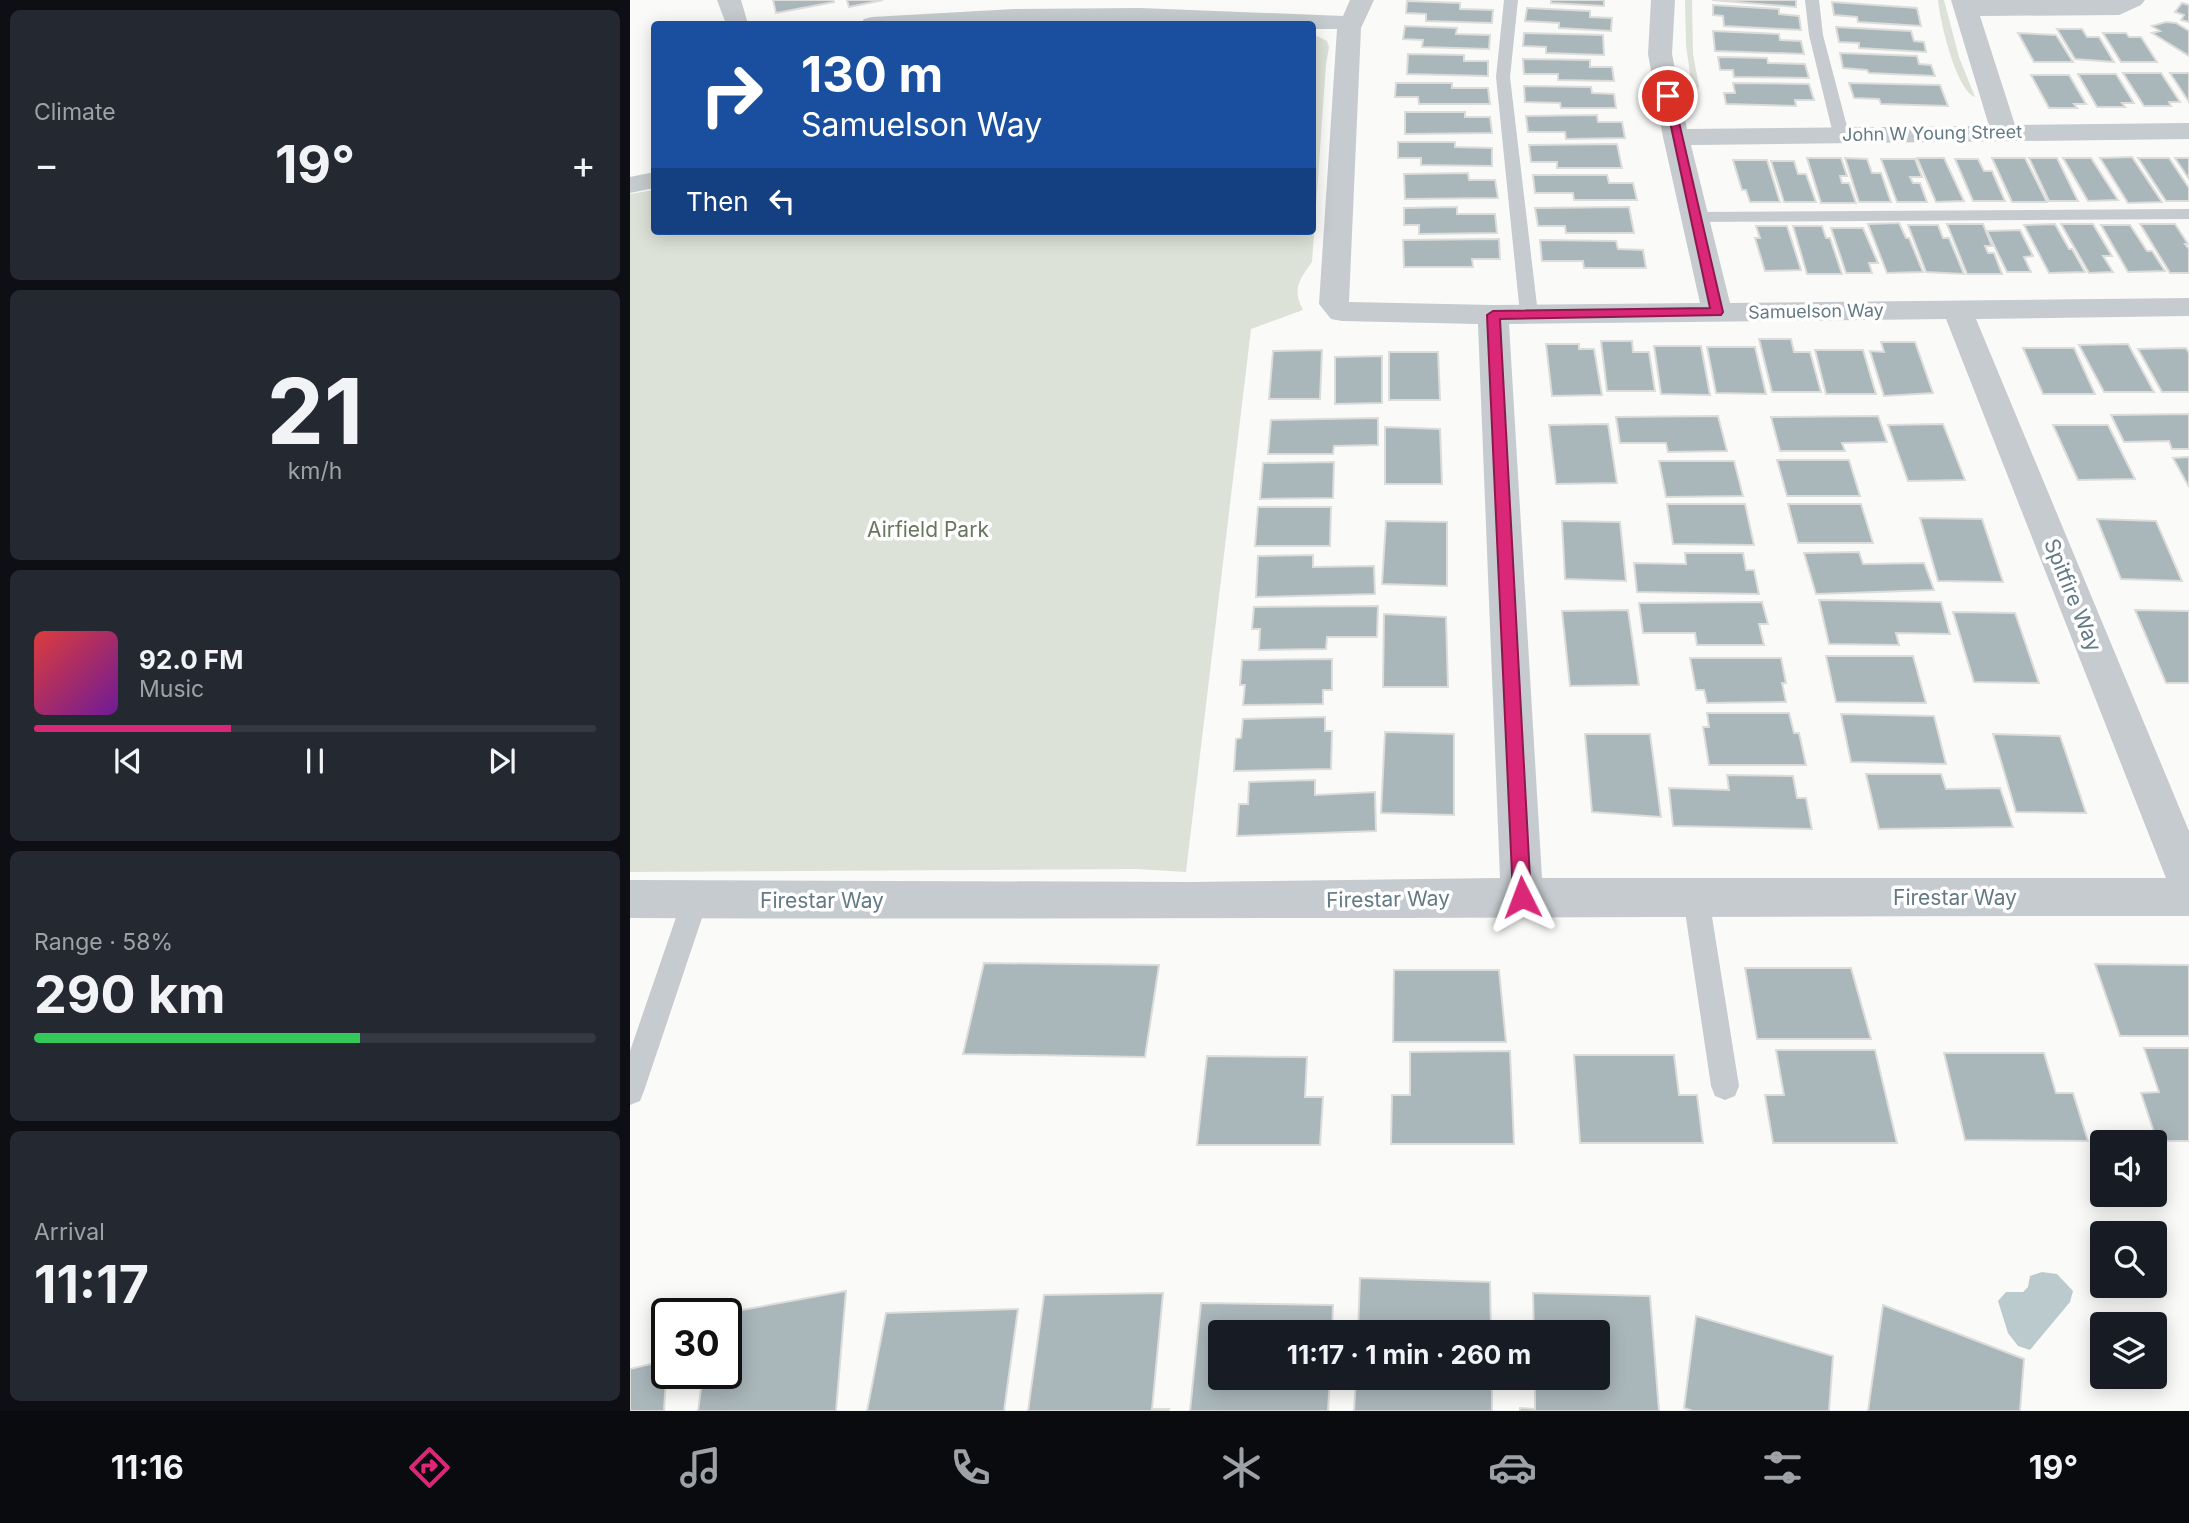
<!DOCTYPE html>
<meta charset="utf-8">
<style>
:root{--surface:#171b24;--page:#242831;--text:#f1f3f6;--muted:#9ea1a6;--line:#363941;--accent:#db2777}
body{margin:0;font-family:Inter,sans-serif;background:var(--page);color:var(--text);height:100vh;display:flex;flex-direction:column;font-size:26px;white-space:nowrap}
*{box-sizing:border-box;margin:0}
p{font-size:23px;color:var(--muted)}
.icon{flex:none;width:38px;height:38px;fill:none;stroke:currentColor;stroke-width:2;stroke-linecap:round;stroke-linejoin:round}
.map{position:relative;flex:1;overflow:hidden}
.sheet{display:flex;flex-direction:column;gap:10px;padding:10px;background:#0d0f14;width:630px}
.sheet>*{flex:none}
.top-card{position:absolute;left:21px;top:21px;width:665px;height:214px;border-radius:7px;box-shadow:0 4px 18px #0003;background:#1a4fa0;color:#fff;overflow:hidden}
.controls{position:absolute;left:1460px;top:1130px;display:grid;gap:14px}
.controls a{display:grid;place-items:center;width:77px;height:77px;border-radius:7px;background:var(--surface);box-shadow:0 4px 18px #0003;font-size:35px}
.speed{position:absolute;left:21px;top:1298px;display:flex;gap:14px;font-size:35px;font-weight:700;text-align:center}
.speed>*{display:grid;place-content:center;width:91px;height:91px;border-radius:50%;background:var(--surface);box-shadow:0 4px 18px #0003;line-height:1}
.speed .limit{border:4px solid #111;border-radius:10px;background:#fff;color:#111}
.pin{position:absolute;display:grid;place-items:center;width:60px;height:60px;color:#fff;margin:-30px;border:4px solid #fff;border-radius:50%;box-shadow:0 2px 7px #0007}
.me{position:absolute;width:77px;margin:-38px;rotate:357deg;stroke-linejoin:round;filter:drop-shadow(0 0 5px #0008)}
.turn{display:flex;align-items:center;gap:24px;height:147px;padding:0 35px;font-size:32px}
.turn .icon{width:91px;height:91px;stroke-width:2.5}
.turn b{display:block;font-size:49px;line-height:60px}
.then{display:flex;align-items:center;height:66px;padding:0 35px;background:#0003;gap:14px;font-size:26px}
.big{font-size:52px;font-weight:700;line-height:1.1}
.sheet .widget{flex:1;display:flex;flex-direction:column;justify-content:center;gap:10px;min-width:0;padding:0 24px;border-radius:10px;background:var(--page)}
.sheet .dial{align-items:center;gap:0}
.dial b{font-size:91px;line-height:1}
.song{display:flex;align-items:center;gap:21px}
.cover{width:84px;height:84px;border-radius:10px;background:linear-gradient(135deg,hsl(0 70% 55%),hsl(280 70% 35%))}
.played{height:7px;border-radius:4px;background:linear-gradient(90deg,var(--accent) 35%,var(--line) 35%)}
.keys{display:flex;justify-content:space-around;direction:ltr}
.heat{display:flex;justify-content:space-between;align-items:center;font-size:38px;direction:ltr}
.charge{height:10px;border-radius:5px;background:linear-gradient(90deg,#34c759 58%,var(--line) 0)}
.trip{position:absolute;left:578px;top:1320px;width:402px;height:70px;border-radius:7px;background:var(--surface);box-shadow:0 4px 18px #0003;font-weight:700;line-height:70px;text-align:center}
.tab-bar{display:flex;height:112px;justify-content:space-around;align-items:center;background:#090b0e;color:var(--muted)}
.tab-bar .icon{width:49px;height:49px}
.tab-bar .selected{color:var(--accent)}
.tab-bar b{font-size:32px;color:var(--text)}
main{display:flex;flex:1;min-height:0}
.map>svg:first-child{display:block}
.green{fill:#dde2d8}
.water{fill:#bbcbcd}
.building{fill:#a9b6ba;stroke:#dcdcda;stroke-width:2}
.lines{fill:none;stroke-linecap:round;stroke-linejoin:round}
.lane{fill:#c5cbce;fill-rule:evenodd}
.street{fill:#c5cbce;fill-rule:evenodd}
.route{fill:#db2777;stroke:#8e194d;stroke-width:2}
.labels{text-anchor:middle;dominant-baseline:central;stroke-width:7;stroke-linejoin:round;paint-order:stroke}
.far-street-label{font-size:18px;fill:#637a85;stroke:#fff}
.park-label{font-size:21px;fill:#66775e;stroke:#fff}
.street-label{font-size:21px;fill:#637a85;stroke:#fff}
</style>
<main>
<section class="sheet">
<div class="widget"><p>Climate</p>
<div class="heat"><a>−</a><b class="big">19°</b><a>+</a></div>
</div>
<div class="widget dial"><b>21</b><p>km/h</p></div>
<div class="widget">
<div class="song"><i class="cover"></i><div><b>92.0 FM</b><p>Music</p></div></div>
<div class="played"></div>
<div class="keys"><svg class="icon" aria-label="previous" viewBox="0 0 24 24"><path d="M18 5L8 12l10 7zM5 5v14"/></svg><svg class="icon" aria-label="pause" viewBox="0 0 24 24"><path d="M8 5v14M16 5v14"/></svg><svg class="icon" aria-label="next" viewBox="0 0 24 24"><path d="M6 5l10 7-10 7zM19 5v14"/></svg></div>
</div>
<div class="widget"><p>Range · 58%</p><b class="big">290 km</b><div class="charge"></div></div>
<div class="widget"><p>Arrival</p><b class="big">11:17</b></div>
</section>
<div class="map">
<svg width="1559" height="1411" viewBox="0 0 1559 1411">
<rect width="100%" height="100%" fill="#fafaf8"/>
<!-- green -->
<path class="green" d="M1055,0h7l1,54 6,32 -3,10h-3l-7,-51z
M1308,0h6l15,57 16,40c-19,-7 -35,-76 -37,-97z
M683,34l14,7 2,6 -3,17 -14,198c-13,18 -20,27 -9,48l-52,19 -65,543 -50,-3 -506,3v-678l24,-4v41h658z"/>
<!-- water -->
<path class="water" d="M1412,1272l15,2 16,17 -3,11 -40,48 -12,-4 -10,-13 -10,-32 8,-9h17l5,-5 2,-11z"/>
<!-- building -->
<path class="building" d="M143,0h60l1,2 -58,11z
M217,0h36l-34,7z
M921,0h53v6l-53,-3z
M1166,0v7l-84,-7z
M777,1l53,2v6l33,1 -1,13 -66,-2v-7l-20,-1z
M1202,2l85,6 4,18 -63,-4 -1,-5 -23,-2z
M1552,3l7,2v17l-8,-2 3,-5 -9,-3z
M1083,5l66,4v5l20,2 2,14 -77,-4 -1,-10 -10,-1z
M897,8l63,3v6l22,1 -1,13 -52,-3v-5l-34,-2z
M1536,22l10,1 13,8v25l-37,-23 8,-2 -8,-5z
M775,26l52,2 -1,6 34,1 -1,14 -67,-2 1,-7 -20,-1z
M1206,27l75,4 3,10 10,1 2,10 -67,-4v-5l-20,-1z
M1427,29h25l5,8h12l15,25 -39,-3z
M1083,31l66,3 1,6 21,1 3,13 -89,-3z
M894,33l79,2 1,20 -58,-2v-6l-23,-1z
M1388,33l38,2 17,27h-39z
M1473,33h23l3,4h12l16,25h-36z
M1210,53l77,3 2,8 12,1 4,11 -66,-3 -2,-3 -24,-2z
M778,54l56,1v6h24v15l-81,-2z
M1088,57l49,1 1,5 37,1 4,14 -75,-1 -1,-7h-13z
M893,59l67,1v7h22l2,14 -56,-1v-6h-34z
M1493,73h38l19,29h-11l2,4h-27z
M1540,73h19v29z
M1448,74h38l18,29h-12l3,4h-28z
M1401,75h38l17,29h-12l3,4h-28z
M766,83h56v5h36l2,16h-71l-1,-7h-23z
M1103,83l76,1 5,16h-19l1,6 -70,-2 -2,-11h11z
M1219,83l91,2 8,21 -67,-2 -2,-5 -25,-1z
M894,86l67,1 1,6 22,1 2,14h-55l-1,-5 -35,-1z
M775,112h60v5h25l2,16 -87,1z
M967,115l1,7h24l3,16 -59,1 -1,-7h-37l-2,-16z
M768,142h57v5l37,1v18l-71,-1v-7h-23z
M987,144l5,24h-65v-6h-26l-2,-17z
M1502,157l30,45 -34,1 -28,-45z
M1177,158h34l6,18h-7l2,7h7l7,20h-35z
M1215,158l22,1 5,14h9l10,29h-32z
M1287,158h27l20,43 -28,1z
M1362,158h33l22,44h-35z
M1399,158h28l21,43h-29z
M1433,158h28l27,42 -30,1z
M1508,158h31l20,30v13h-23z
M1545,158h14v21z
M1251,159h34l7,18h-12l3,6h7l7,19h-30z
M1325,159h23l6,12h8l13,30h-32z
M1103,160h34l13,42h-30l-4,-12h-4z
M1141,161h23l4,13h8l10,28h-32z
M838,173l1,7h26l3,18 -93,1 -1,-25z
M903,175h74l2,8h24l4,17h-63l-1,-7h-38z
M827,207v7h38l2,19 -78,1v-9h-15v-17z
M999,207l5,26h-68l-1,-7h-27l-3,-18z
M1269,223l7,15h3l14,34 -36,1 -19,-49z
M1317,224h36l9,22h-7l3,7h6l8,21h-35z
M1425,224l14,25h3l13,23 -36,1 -25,-48z
M1431,224h32l19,32h-9l10,16 -24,1z
M1510,224h35l13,20h-3l4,5v24h-19z
M1278,225h30l5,13h6l15,36 -38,-2z
M1471,225h29l17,26h5l13,20 -37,1z
M1126,226h31l14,44 -36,1 -10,-33h5z
M1163,226h29l4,12h4l12,36h-35z
M1201,228h32l15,35h-9l3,10h-26z
M1390,230l13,26 -9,1 7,15h-24l-20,-41z
M869,239l1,20h-28l1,8h-69l-1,-27z
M910,240l76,1 2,8 25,1 3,18h-62l-1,-7h-41z
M1129,339h32l3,13h16l11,40h-49z
M971,341h31l1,11h16l6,39h-48z
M1251,342h34l18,51 -49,3 -14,-45 14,1z
M916,344h33v5h15l8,46 -50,1z
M1498,344l26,48h-50l-25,-47z
M1024,346h47l9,49 -49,-1z
M1077,347h48l11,47 -50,-1z
M1393,348h51l21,46h-52z
M1556,348l3,5v39h-27l-24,-43z
M692,350l-2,49h-51l4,-48z
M1185,350h48l13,44h-50z
M759,352h49l2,48h-51z
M752,356v47l-47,1v-47z
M1559,414v35h-17l-3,-8 -45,1 -13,-27z
M1088,416l9,35 -59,1 -2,-9h-46l-4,-26z
M1248,416l9,26 -45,1 3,8h-65l-9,-34z
M748,418v27l-44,1 -1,8h-65l3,-34z
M978,424l9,59 -61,1 -7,-59z
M1313,424l22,56 -57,1 -20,-56z
M1423,425h55l27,54 -57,1z
M755,427l55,2 2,55h-57z
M1559,457v30l-16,-29z
M1147,460h72l11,36h-73z
M1029,461h75l9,35 -77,1z
M704,462l-1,36 -73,1 3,-36z
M1037,504h78l9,41 -81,-1z
M1158,504h73l12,39h-75z
M628,507h73l-1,39h-75z
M1290,518l62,1 21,63 -65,-1z
M1467,519l59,2 26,60 -61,-2z
M756,521l61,1v64l-65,-2z
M932,521l58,1 6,59 -61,-2z
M1229,552l4,12 61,-1 10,27 -118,4 -12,-41z
M1055,553h58l3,17h8l5,24 -122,-2 -3,-29 52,1z
M683,555v12l61,-1 1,28 -119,3 2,-41z
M1189,600l122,2 9,32 -54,-1 3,12 -70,-1z
M1132,602l6,22h-9l5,21h-67l-2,-12h-52l-4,-30z
M748,606l-1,31h-50l-1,12 -67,1 1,-21h-8l2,-22z
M998,610l11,75 -69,1 -8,-75z
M1505,610l54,1v72h-23z
M1323,612l62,1 24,70 -65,-1z
M754,614l62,3 2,70h-65z
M1196,656h87l13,47 -90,-1z
M1060,658h91l5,25h-4l4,19 -79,1 -3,-13h-8z
M702,659v31h-9v14l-80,1 2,-20h-5l2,-25z
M1077,713h82l5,20h5l7,32h-97l-6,-38h6z
M1211,714l93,2 12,48 -95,-2z
M695,717v14h7l-1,38 -97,2 2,-32 5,-1 2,-19z
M755,732l69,2v81l-73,-2z
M955,734h65l11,83 -69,-5z
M1363,734l67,2 26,77 -70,-1z
M1236,774h75l5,15 54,-1 13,39 -134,2z
M1097,775l66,1 4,22h9l6,31 -139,-3 -4,-38 60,2z
M685,780v15l60,-3 1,39 -139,5 2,-32h9l1,-22z
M354,963l175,2 -14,92 -182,-3z
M1465,964l94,1v71h-69z
M1115,968h106l20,71h-114z
M764,970h105l7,72h-113z
M1514,1048h45v93h-32l-16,-48 18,-1z
M1146,1050h99l22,93h-124l-8,-48h19z
M880,1051l4,93h-123l1,-49h18v-43z
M1314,1053h100l12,40h17l15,48 -123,-1z
M944,1055h100l5,40h18l6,48h-123z
M577,1056l100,1 -2,40h18l-3,48h-123z
M730,1278l130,4 1,50h-133z
M216,1291l-10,120h-138l5,-37h23v-60h-6z
M533,1293l-11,116h17l-1,2h-140l16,-116z
M903,1293l117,3 9,115h-139v-3l15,1v-32h63v-45h-64z
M571,1303l132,2 -1,27h-112v45h110l-2,34h-138z
M1253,1305l141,54 -4,52h-152z
M388,1309l-14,102h-137l19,-98z
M1066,1316l137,40 -4,55h-136l-9,-3z
M37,1360l-3,51h-34v-42z
M726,1377h136v34h-138z"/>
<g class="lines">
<!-- lane -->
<path class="lane" d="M874,0h14l-8,77 28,237 -9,6 -9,-6 -24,-237z
M1175,0h14l4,35 26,99 -3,3 -5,2 -8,-5 -24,-99z
M1559,209v10l-495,3 -8,-5 8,-5z
M1066,887l9,3 4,8 30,188 -4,10 -10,4 -10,-4 -4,-10 -28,-188 4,-8z
M65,889l9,3 4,8 -64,191 -4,10 -10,4v-54l52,-151 4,-8z"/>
<!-- street -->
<path class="street" d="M87,0h24l7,24h-22z
M720,0h24l-13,28 -12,274 144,3 207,-2 -37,-166 -15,-83 3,-54h24l-3,54 15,75 302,-3 -38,-126h194l-4,5 -22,10 -139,1 35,109 174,-2v16l-498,6 39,158 459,-5v18l-213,3 213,512v85c-520,0 -1039,4 -1559,2v-38l562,2 308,-4 -22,-554 -136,-3 -11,-2 -12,-15 18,-275h-25v-5l-172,-2 -280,2 4,-5 8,-2 142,-8 126,-1 203,8zM1316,319l220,559h-624l-33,-554z
M24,172v16l-24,5v-16z"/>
</g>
<!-- route -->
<path class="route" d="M1034,94l9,2 50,216 -2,3 -221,4 31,578 -2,6 -7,2 -6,-2 -3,-6 -26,-582 6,-4 217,-3z"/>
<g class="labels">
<!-- far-street labels -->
<g class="far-street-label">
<text transform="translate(1302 133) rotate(-1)">John W Young Street</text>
<text transform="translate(1186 311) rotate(-1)">Samuelson Way</text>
</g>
<!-- park labels -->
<g class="park-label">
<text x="298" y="529">Airfield Park</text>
</g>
<!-- street labels -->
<g class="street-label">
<text transform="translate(1443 595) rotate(68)">Spitfire Way</text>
<text x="1325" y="897">Firestar Way</text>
<text transform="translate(758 899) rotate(-1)">Firestar Way</text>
<text x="192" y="900">Firestar Way</text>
</g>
</g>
</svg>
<div class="controls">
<a><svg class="icon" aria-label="sound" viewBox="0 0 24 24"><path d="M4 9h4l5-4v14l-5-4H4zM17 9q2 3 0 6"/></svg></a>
<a><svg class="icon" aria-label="search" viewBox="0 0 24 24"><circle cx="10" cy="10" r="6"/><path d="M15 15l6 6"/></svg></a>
<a><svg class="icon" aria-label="layers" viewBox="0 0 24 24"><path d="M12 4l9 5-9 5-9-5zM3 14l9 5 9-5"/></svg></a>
</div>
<div class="speed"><div class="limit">30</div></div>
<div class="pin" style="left:1038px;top:96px;background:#d93025"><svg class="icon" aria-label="arrive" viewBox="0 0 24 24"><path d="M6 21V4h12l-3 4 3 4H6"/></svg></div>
<svg class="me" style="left:892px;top:897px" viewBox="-20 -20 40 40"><path d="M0-17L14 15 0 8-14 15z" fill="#db2777" stroke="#fff" stroke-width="4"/></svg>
<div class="trip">11:17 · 1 min · 260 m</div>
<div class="top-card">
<div class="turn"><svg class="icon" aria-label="right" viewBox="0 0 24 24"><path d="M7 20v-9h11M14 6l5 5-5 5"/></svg><div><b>130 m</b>Samuelson Way</div></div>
<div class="then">Then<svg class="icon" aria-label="left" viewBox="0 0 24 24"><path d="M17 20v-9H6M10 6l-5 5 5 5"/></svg></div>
</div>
</div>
</main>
<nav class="tab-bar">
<b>11:16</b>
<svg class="icon selected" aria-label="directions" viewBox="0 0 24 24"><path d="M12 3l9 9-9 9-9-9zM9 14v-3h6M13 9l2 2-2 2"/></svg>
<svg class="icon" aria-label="music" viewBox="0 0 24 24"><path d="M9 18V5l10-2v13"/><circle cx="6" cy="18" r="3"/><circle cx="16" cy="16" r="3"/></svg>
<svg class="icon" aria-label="phone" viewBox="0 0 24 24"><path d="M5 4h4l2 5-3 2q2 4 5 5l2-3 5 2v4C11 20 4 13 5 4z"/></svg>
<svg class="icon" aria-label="climate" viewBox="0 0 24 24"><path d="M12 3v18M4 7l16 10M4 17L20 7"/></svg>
<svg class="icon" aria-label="car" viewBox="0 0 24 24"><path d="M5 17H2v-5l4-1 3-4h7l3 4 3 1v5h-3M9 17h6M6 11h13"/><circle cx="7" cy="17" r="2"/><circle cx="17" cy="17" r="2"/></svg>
<svg class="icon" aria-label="filters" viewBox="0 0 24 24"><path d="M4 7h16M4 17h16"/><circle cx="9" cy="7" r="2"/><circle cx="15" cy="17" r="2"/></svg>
<b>19°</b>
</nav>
